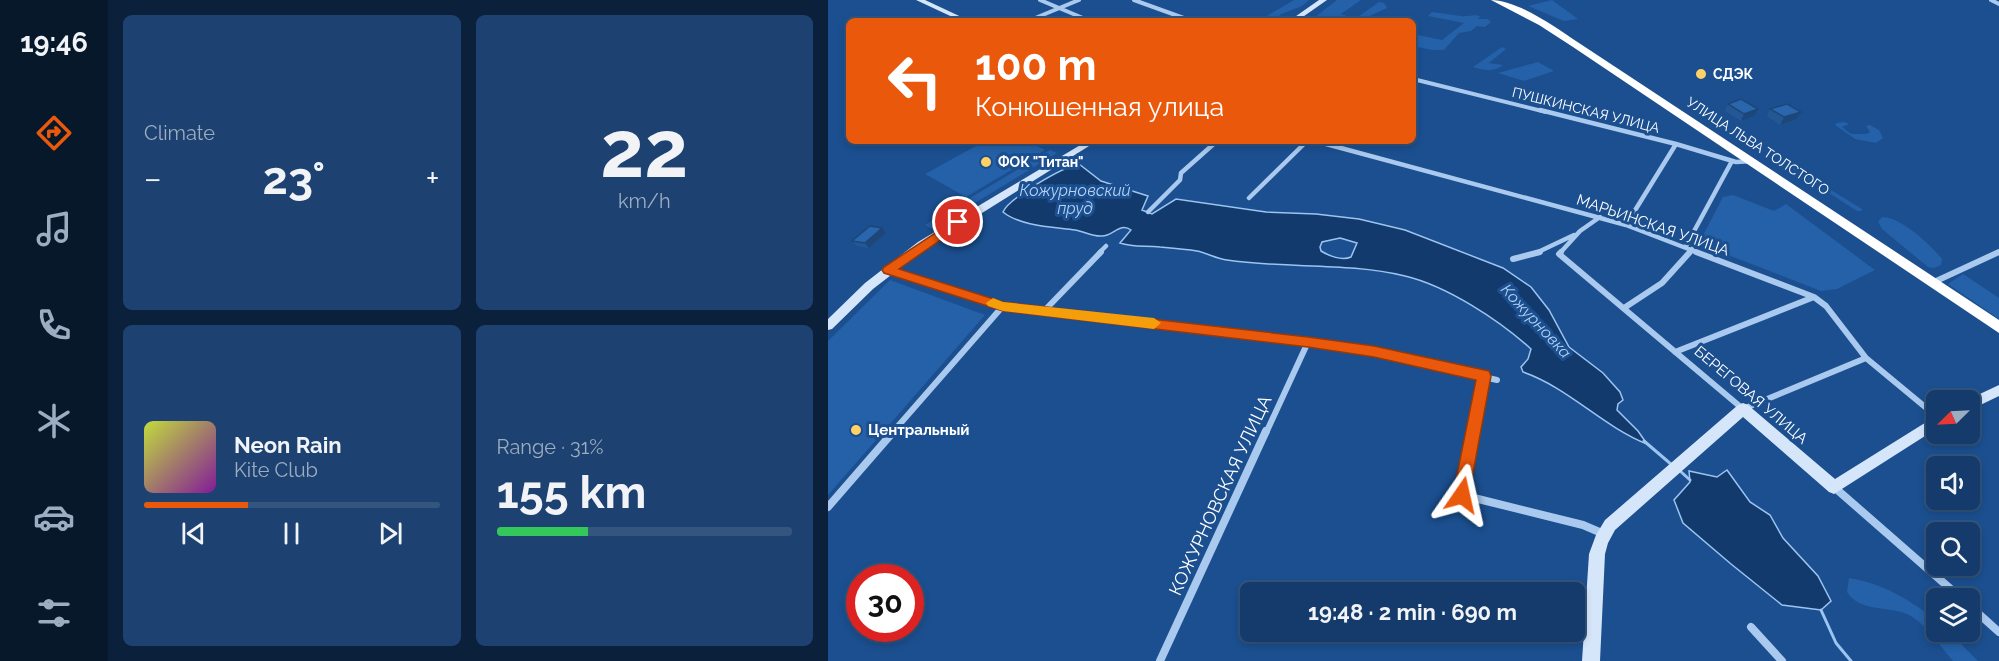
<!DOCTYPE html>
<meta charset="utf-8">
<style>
:root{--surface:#143b6b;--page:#1d4271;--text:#f1f3f6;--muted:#9dadc1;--line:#33557e;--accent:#ea580c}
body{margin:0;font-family:Raleway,sans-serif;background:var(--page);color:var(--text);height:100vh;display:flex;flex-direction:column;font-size:22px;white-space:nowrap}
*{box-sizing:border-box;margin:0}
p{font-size:20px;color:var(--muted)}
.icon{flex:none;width:33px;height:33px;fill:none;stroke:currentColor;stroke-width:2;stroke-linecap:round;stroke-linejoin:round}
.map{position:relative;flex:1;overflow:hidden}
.sheet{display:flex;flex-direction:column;gap:15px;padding:15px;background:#0b203b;width:720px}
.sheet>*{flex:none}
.hud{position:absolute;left:18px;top:18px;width:570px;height:126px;border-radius:9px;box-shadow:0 3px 9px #0003,0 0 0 2px var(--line);background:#ea580c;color:#fff;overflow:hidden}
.needle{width:39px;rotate:246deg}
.tools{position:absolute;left:1098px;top:390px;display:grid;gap:12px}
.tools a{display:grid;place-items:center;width:54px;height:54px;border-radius:9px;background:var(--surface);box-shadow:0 3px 9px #0003,0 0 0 2px var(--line);font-size:30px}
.speed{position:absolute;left:18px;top:564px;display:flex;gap:12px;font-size:30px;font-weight:700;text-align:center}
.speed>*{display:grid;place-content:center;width:78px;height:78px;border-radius:50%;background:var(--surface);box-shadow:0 3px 9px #0003,0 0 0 2px var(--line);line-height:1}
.speed .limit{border:9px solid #d22;background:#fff;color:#111}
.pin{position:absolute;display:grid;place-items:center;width:51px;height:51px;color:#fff;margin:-26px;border:3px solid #fff;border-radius:50%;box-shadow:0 2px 6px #0007}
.me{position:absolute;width:66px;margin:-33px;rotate:11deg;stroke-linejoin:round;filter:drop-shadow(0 0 4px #0008)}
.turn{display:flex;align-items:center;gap:21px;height:126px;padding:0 30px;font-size:27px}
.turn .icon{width:78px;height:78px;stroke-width:2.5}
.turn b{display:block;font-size:42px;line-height:51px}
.big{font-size:45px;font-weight:700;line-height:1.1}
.sheet .tile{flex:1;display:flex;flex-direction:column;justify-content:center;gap:9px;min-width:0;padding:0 21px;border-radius:9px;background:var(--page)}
.sheet .dial{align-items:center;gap:0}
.dial b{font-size:78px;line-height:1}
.song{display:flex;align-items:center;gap:18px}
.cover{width:72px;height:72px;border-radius:9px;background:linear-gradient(135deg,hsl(70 70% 55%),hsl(290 70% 35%))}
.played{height:6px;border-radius:3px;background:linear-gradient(90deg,var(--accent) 35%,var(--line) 35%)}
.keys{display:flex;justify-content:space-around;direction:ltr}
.heat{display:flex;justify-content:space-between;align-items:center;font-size:33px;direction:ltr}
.charge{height:9px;border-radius:4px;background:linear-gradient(90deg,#34c759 31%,var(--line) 0)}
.sheet .tiles{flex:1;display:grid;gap:15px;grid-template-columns:repeat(2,1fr)}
.trip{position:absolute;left:412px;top:582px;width:345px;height:60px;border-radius:9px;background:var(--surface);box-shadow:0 3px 9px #0003,0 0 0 2px var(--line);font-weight:700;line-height:60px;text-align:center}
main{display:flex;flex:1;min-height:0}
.menu{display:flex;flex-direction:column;width:108px;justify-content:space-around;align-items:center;background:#08182b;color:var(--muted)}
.menu .icon{width:42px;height:42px}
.menu .current{color:var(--accent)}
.menu b{font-size:27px;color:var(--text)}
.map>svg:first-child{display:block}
.green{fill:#2461a8}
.water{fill:#123a6d;stroke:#9cc4f0;stroke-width:1.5;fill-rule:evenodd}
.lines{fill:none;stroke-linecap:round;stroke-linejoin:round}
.stream{stroke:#9cc4f0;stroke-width:3}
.street-far3{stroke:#a9c9ee;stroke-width:4}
.street-far2{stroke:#a9c9ee;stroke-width:4.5}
.street-far1{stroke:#a9c9ee;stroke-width:6}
.street{stroke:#a9c9ee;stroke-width:8}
.secondary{fill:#d6e6fa;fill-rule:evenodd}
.highway{fill:#fff;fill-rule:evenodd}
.wall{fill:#245895}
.shaded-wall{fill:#1d4779}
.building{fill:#2a66ad;stroke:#1d4779;stroke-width:1.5}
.route{fill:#ea580c;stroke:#983908;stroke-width:1.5}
.slow{fill:#f59e0b}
.poi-dot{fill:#ffd166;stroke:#1b4f8f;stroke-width:2}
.labels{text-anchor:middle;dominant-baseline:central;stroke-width:6;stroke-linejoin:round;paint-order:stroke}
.far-poi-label{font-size:14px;font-weight:bold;fill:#fff;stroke:#1b4f8f;text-anchor:start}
.far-street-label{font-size:14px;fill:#fff;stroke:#1b4f8f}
.street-label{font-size:15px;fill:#fff;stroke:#1b4f8f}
.poi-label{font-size:15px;font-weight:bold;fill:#fff;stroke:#1b4f8f;text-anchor:start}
.water-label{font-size:16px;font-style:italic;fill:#b5d3f5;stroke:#1b4f8f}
.near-street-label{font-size:18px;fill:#fff;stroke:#1b4f8f}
</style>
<main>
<nav class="menu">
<b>19:46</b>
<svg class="icon current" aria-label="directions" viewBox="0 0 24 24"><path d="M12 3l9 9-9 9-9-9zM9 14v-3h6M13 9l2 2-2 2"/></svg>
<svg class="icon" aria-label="music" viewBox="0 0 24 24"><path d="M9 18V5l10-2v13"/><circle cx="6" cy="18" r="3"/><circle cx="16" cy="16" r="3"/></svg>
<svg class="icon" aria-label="phone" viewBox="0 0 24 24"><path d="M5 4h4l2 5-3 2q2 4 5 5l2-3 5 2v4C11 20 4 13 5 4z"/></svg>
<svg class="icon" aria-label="climate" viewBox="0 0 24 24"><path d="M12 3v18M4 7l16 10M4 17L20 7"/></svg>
<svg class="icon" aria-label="car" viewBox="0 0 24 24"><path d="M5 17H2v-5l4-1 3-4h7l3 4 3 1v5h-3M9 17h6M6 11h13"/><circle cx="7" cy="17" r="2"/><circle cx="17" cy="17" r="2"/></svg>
<svg class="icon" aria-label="filters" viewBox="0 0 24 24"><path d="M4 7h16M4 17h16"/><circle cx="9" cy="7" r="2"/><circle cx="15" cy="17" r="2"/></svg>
</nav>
<section class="sheet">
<div class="tiles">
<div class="tile"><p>Climate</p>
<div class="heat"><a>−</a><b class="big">23°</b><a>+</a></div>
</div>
<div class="tile dial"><b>22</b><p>km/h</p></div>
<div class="tile">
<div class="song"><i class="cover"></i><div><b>Neon Rain</b><p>Kite Club</p></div></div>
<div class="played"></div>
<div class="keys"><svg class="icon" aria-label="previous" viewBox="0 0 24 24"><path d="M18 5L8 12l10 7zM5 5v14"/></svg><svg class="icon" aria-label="pause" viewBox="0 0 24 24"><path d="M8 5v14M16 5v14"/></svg><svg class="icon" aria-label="next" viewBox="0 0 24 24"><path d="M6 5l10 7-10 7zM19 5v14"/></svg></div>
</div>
<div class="tile"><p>Range · 31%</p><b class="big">155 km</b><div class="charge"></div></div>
</div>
</section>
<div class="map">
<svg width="1171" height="661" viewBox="0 0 1171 661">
<rect width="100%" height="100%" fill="#1b4f8f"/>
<!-- green -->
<path class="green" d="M466,0h15l-7,6 -23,9 4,2 -6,4h-19z
M509,0h24l-20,14 14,5 24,-17 5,1 3,5 -28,13 -21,-3 -4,3h-24z
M724,0l26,19 -14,2 -36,-15z
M604,12c10,1 19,3 29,4 7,1 12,-2 19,0l-2,3h10l3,3 -6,5 -8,-1 -6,5 -12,2 -15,17h-12l-19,-4v-12l29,6 22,-17 -36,-7z
M674,47l4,2 -17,14 14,2c-11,8 -18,5 -30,2z
M710,62l16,9 -30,10 -26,-8z
M1016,122l5,2 -7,3 9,7h16l3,-2 -4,-6 4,-1 9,5 4,8 -7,5 -21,-4 -20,-14 2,-2z
M157,141h42l18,9 -79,47 -41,-23z
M222,150l7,3 -125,76 -7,-4z
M959,163l75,46v2h-5l-70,-45z
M905,195l41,16 12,-7 89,66 -38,19 -16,2 -116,-45 -5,-5 23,-44z
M1054,217c19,0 48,27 60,42l-1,6 -7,3 -6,-1 -46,-38 -4,-7z
M1135,274l36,24v21l-51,-35z
M62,280l95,35 -157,180v-154z
M1021,578c36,6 59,21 87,42v12h13l29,29h-25c-14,-16 -27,-38 -46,-47 -19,-8 -48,-2 -60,-22z"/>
<!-- water -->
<path class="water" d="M251,164l22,17 47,15 -6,14 10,4 24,-15 90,13 50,2 43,5 46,11 98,38 28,19 18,23 20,37 34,26 17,19 3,8 -5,4 -1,6 21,21 9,13c-45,-18 -78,-56 -124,-72l-2,-5 7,-8 3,-10c-32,-29 -84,-63 -126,-73 -58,-14 -119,-7 -178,-16 -10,-1 -20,-7 -30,-9 -12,-2 -25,-3 -37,-4 -14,-2 -26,1 -40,-4l11,-13c-11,-8 -18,6 -29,6 -9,1 -19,-5 -27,-6 -22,-3 -55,-4 -72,-18 6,-14 60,-45 76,-48zM512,238l17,5 -6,14c-9,4 -22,-1 -30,-6l-1,-4 2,-5z
M899,470l23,32 20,13 13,23 35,38 13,25 -10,9 -39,-5 -51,-41 -48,-41 -9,-23 16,-18 -1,-11 28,6z"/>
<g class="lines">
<!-- stream -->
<path class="stream" d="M816,441l28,24
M851,470l11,10
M993,610l15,33 15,18"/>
<!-- street-far3 -->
<path class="street-far3" d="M212,0l50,21
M306,0l58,21
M1163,0l8,4
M200,21l51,-21
M585,79l133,33"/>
<!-- street-far2 -->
<path class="street-far2" d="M712,110l136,34 60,18 17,-1
M487,141l311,84 73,28
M421,198l58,-57
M320,212l32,-32 1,-7 36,-32
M798,225l50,-81
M858,246l46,-85
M271,253l7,-7
M708,253l38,-18
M732,253l20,-22 20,-14
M861,253l3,-4
M1169,253l2,-1"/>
<!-- street-far1 -->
<path class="street-far1" d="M733,252l-2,2 184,155 123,-51
M868,252l118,45 12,9 40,52 70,58
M685,259l27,-7
M61,270l114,36 371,46 123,28
M1106,282l65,-30
M796,308l38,-25 28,-31
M217,310l56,-58
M847,352l139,-55
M64,433l111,-127
M438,433l42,-91
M645,433l11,-57"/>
<!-- street -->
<path class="street" d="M646,431l-12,64 121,30 21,9
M1006,487l127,111
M0,507l66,-76
M1142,606l29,26
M923,627l31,34
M332,661l106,-230"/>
<!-- secondary -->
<path class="secondary" d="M88,0h9l45,21h-9z
M491,0h8l-30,21h-8z
M259,141h10l-171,107 -53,41 -41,40 -4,1v-11l37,-36 53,-41z
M1171,385v11l-29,14v-10h-3z
M915,403l5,2 87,74 101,-63v13l-102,65 -5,-2 -86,-75 -128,113 -7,13 -3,11 -5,107h-18l7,-107 7,-19 9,-15 133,-115z"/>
<!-- highway -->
<path class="highway" d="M663,0c27,0 65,28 88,43l420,277v13l-426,-286 -34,-22z"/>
</g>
<!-- wall -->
<path class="wall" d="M900,104l26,12 -13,5 -16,-10z
M942,109l31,3 -4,7 -17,6 -13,-9z
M58,233l-17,15 -12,-2 -5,-5z"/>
<!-- shaded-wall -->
<path class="shaded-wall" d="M930,109l-4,7 -13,5 3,-7z
M973,112l-4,7 -17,6 4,-8z
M54,228l4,5 -17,15 -4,-5z"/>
<!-- building -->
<path class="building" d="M913,99l17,10 -14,5 -16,-10z
M959,104l14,8 -17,5 -14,-8z
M42,226l12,2 -17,15 -13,-2z"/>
<!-- route -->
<path class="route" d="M130,218l4,1v6l-63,44 104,33 305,35 66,9 115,25 2,5 -23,124 -6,2 -6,-2 -3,-5 23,-115 -102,-23 -66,-10 -305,-36 -119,-38 -2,-3 2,-3z"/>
<!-- slow -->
<path class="slow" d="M165,298l10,4 151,16 7,5 -7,6 -151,-18 -15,-5 -2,-3z"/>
<!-- markers -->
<g class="poi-dot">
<circle cx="873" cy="74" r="6"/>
<circle cx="158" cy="162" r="6"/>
<circle cx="28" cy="430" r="6"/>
</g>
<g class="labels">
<!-- far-poi labels -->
<g class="far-poi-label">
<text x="885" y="74">СДЭК</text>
<text x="170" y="162">ФОК "Титан"</text>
</g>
<!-- far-street labels -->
<g class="far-street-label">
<text transform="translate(758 110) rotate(14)">ПУШКИНСКАЯ УЛИЦА</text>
<text transform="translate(930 146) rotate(33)">УЛИЦА ЛЬВА ТОЛСТОГО</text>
</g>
<!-- street labels -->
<g class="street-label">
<text transform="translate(825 225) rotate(19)">МАРЬИНСКАЯ УЛИЦА</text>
<text transform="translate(923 395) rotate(40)">БЕРЕГОВАЯ УЛИЦА</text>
</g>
<!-- poi labels -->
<g class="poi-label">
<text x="40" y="430">Центральный</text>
</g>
<!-- water labels -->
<g class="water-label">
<text x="247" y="190">Кожурновский<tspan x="247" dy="18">пруд</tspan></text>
<text transform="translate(708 321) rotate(47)">Кожурновка</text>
</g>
<!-- near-street labels -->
<g class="near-street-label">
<text transform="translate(392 495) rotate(-65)">КОЖУРНОВСКАЯ УЛИЦА</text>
</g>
</g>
</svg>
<div class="tools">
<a><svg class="needle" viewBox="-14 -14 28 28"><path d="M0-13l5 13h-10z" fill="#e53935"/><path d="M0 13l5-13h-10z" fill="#9dadc1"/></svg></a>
<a><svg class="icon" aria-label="sound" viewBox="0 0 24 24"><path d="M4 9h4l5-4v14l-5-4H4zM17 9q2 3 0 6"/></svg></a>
<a><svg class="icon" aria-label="search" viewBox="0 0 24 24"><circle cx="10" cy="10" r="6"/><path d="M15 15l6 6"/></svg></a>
<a><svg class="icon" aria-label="layers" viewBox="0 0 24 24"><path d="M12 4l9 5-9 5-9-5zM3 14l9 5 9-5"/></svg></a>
</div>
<div class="speed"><div class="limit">30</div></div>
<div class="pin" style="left:130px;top:222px;background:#d93025"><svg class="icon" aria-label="arrive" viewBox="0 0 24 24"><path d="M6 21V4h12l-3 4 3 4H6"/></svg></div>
<svg class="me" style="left:634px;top:495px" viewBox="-20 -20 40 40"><path d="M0-17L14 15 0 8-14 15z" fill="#ea580c" stroke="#fff" stroke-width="4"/></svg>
<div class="trip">19:48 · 2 min · 690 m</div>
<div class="hud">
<div class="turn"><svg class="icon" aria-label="left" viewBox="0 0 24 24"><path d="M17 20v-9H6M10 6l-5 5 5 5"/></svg><div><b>100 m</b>Конюшенная улица</div></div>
</div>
</div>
</main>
